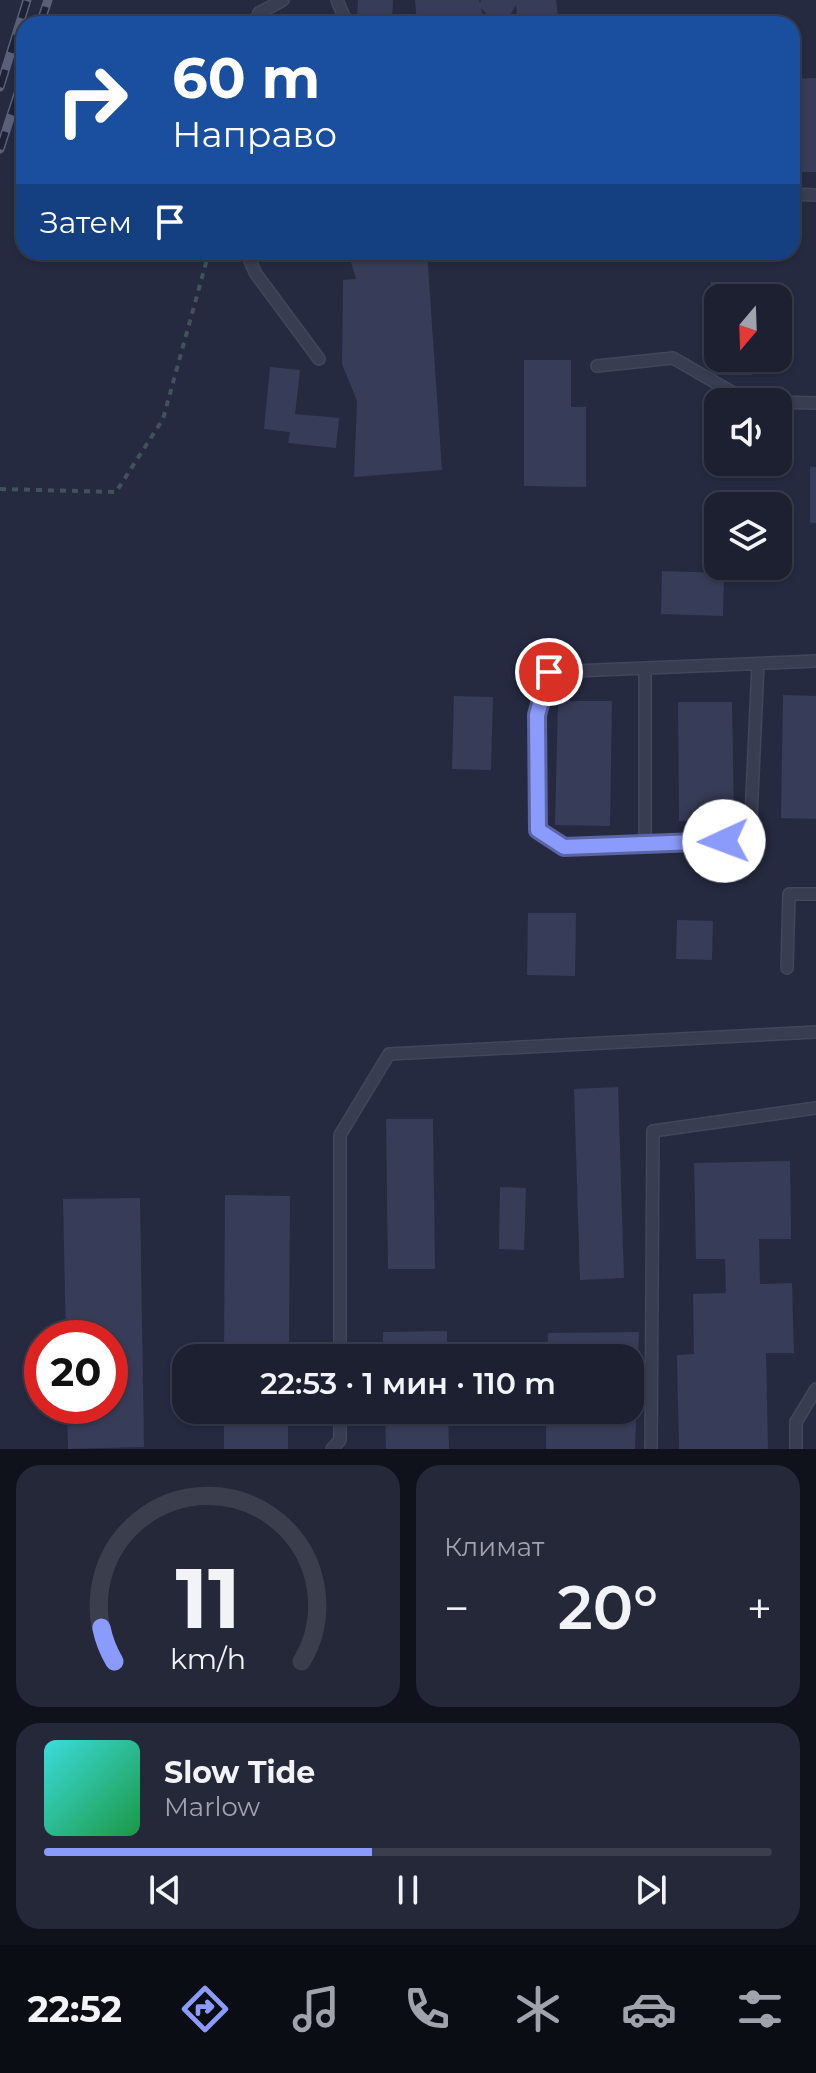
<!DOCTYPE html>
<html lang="ru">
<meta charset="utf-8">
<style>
:root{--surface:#1c2031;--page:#252839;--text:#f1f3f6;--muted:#a0a3ab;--line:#3a3e4d;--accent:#8b9bfb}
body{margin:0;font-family:Montserrat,sans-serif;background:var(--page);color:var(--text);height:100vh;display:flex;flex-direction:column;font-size:30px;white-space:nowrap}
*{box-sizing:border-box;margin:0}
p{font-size:26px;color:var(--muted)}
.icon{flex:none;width:44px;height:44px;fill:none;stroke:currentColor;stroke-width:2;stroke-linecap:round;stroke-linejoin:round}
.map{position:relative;height:1449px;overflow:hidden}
.side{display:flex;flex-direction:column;gap:16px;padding:16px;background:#0f121b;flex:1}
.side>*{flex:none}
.hud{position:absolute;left:16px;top:16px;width:784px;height:244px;border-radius:24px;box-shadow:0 2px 6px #0004,0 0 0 2px var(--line);background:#1a4fa0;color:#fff;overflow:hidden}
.needle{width:52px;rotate:199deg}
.controls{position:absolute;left:704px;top:284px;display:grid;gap:16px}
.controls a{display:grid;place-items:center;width:88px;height:88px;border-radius:16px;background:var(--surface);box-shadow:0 2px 6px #0004,0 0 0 2px var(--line);font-size:40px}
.speed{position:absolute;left:24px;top:1320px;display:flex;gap:16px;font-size:40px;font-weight:700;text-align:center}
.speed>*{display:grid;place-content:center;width:104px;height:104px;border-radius:50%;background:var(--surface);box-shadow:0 2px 6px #0004,0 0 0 2px var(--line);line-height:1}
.speed .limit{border:12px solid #d22;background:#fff;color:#111}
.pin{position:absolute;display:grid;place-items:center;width:68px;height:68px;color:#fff;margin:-34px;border:4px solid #fff;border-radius:50%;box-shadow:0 2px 8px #0007}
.me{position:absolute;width:88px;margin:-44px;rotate:268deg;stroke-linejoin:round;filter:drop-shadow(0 0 6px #0008)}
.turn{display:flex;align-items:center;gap:28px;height:168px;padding:0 24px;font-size:36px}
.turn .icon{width:104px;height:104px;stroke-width:2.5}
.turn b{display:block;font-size:56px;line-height:68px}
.then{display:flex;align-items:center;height:76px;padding:0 24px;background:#0003;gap:16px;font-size:30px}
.big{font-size:60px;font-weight:600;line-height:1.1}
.side .tile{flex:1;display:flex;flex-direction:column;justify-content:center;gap:12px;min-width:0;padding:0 28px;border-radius:24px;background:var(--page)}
.side .dial{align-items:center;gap:0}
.dial svg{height:208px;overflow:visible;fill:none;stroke:var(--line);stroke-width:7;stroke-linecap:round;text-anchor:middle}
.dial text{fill:var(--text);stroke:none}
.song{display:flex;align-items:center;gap:24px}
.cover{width:96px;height:96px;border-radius:12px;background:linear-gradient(135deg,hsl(180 70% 55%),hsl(140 70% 35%))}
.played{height:8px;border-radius:4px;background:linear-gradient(90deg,var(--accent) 45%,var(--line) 45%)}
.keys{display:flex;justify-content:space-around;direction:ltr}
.heat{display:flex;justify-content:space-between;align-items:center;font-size:44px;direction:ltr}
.side .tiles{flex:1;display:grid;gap:16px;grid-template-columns:1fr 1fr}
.tile:last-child{grid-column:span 2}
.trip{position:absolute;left:172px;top:1344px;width:472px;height:80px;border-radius:24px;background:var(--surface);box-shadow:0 2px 6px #0004,0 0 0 2px var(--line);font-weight:600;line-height:80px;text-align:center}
.dock{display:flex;height:128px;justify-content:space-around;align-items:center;background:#0b0d14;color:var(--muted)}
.dock .icon{width:56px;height:56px}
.dock .current{color:var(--accent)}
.dock b{font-size:36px;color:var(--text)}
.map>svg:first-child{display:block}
.building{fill:#373d58}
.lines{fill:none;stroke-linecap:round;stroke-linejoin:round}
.service-casing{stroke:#43465a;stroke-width:14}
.path{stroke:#40525a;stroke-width:4;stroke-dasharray:6 6;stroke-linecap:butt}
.service{stroke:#393d51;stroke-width:11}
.rail-casing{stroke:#5b6078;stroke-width:9}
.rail{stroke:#1e2236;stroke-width:6;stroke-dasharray:18;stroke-linecap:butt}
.route-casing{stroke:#5a65a3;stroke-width:20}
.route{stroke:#8b9bfb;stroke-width:14}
</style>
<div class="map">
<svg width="816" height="1449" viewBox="0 0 816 1449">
<rect width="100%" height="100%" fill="#252a41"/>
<!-- building -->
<path class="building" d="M358,0h35l-1,21 -35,-2z
M415,0h64l1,3 1,-3h75l3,24h-41l-2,-19 -6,10 -10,5 -11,-3 -8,-9 4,16h-68z
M816,78v94h-24v-93z
M272,252h46v5l-46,2z
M374,252h53l15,218 -88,7 3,-76 -15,-37 1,-84 13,-1 -6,-20z
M711,282h41v16h-34v60h34v17h-41z
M524,360h47v47h15v80l-62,-1z
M270,367l30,3 -5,44 44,4 -3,30 -48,-5 2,-11 -26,-3z
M810,467h6v56h-6z
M662,571l62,2 -1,43 -62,-2z
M783,695l33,1v123l-35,-1z
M454,696l39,1 -2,73 -39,-1z
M558,701h54l-2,125 -55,-1z
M678,702h54l2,119h-55z
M528,913h48l-1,63 -48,-1z
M677,920l36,1 -1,39 -36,-1z
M618,1087l6,191 -44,2 -6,-191z
M386,1119h47l2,150h-47z
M790,1161l1,78h-32l1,45 32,-1 2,70h-28l2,96h-89l-2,-94 17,-1 -1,-60 33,-1 -1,-34h-29l-2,-96z
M500,1187l26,1 -2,62 -25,-1z
M225,1195l65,1 -1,162h-65z
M140,1198l4,249 -76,2 -1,-43h43v-68h-44l-3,-139z
M447,1331v27h-64v-26z
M639,1332l-4,117h-89v-39h84v-52h-83l1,-25z
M224,1410h64v39h-64z
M385,1410h63l1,39h-63z"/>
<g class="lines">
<!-- service casing -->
<g class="service-casing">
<path id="service" d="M337,0l10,24
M255,24l4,-11 24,-13
M792,194l24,1
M246,252l10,22 63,85
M597,366l76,-8 76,44h9
M778,402l38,1
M758,664l-8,176 -186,7 -26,-17 -1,-115 12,-43 267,-11
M645,844v-175
M787,968l2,-74h27
M340,1358v-223l49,-81 427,-22
M332,1449l8,-9v-30
M651,1449l2,-318 163,-23
M796,1449v-27l20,-33"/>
</g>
<!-- path -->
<path class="path" d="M0,489l116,3 47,-73 46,-167"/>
<!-- service -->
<use href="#service" class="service"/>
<!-- rail casing -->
<g class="rail-casing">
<path id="rail" d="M40,24l8,-24
M0,87l27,-87
M0,149l24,-74"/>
</g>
<!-- rail -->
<use href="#rail" class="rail"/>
</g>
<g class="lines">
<!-- route casing -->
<g class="route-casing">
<path id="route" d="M549,672l-12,43 1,115 26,17 160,-6"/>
</g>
<!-- route -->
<use href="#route" class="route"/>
</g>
</svg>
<div class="controls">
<a><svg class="needle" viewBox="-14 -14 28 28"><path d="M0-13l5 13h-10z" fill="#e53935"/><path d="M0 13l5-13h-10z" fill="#a0a3ab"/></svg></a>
<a><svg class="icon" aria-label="sound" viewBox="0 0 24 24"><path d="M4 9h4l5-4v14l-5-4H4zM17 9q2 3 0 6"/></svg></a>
<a><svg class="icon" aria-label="layers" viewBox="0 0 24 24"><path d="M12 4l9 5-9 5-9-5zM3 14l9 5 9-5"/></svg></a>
</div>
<div class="speed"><div class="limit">20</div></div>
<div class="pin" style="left:549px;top:672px;background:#d93025"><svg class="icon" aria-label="arrive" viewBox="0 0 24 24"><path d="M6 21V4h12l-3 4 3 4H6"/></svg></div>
<svg class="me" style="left:724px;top:841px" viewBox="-20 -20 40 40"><circle r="19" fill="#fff"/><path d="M0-13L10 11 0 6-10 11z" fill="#8b9bfb"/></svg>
<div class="trip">22:53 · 1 мин · 110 m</div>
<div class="hud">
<div class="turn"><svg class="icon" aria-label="right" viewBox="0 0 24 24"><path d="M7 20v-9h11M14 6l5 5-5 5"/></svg><div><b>60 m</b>Направо</div></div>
<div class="then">Затем<svg class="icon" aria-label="arrive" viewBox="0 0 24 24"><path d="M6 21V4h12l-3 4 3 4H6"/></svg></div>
</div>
</div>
<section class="side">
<div class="tiles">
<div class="tile dial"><svg viewBox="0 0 100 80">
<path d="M14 69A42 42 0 1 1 86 69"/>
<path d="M14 69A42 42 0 0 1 9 56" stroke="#8b9bfb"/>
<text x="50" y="56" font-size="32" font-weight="700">11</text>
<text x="50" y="72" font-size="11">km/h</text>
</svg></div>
<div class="tile"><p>Климат</p>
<div class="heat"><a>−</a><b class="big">20°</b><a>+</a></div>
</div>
<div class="tile">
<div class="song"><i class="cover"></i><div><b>Slow Tide</b><p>Marlow</p></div></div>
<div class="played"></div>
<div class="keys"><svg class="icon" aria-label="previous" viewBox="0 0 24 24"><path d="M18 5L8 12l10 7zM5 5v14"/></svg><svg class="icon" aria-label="pause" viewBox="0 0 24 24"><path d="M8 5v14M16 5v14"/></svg><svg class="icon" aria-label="next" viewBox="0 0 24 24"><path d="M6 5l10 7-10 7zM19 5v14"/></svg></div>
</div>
</div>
</section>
<nav class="dock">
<b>22:52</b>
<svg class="icon current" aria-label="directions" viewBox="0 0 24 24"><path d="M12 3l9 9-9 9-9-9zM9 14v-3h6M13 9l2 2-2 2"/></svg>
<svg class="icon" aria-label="music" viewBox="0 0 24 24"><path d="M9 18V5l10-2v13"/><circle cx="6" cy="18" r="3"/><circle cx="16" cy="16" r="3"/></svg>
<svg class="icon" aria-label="phone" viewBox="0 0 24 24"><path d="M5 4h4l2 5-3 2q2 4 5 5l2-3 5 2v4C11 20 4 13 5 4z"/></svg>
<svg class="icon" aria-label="climate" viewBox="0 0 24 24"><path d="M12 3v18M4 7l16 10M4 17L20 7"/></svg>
<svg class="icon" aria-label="car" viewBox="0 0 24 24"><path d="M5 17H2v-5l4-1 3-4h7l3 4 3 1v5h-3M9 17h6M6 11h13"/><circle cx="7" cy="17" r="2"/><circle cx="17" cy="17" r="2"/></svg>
<svg class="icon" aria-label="filters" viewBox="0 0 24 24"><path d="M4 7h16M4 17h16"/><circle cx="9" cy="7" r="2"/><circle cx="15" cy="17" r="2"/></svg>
</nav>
